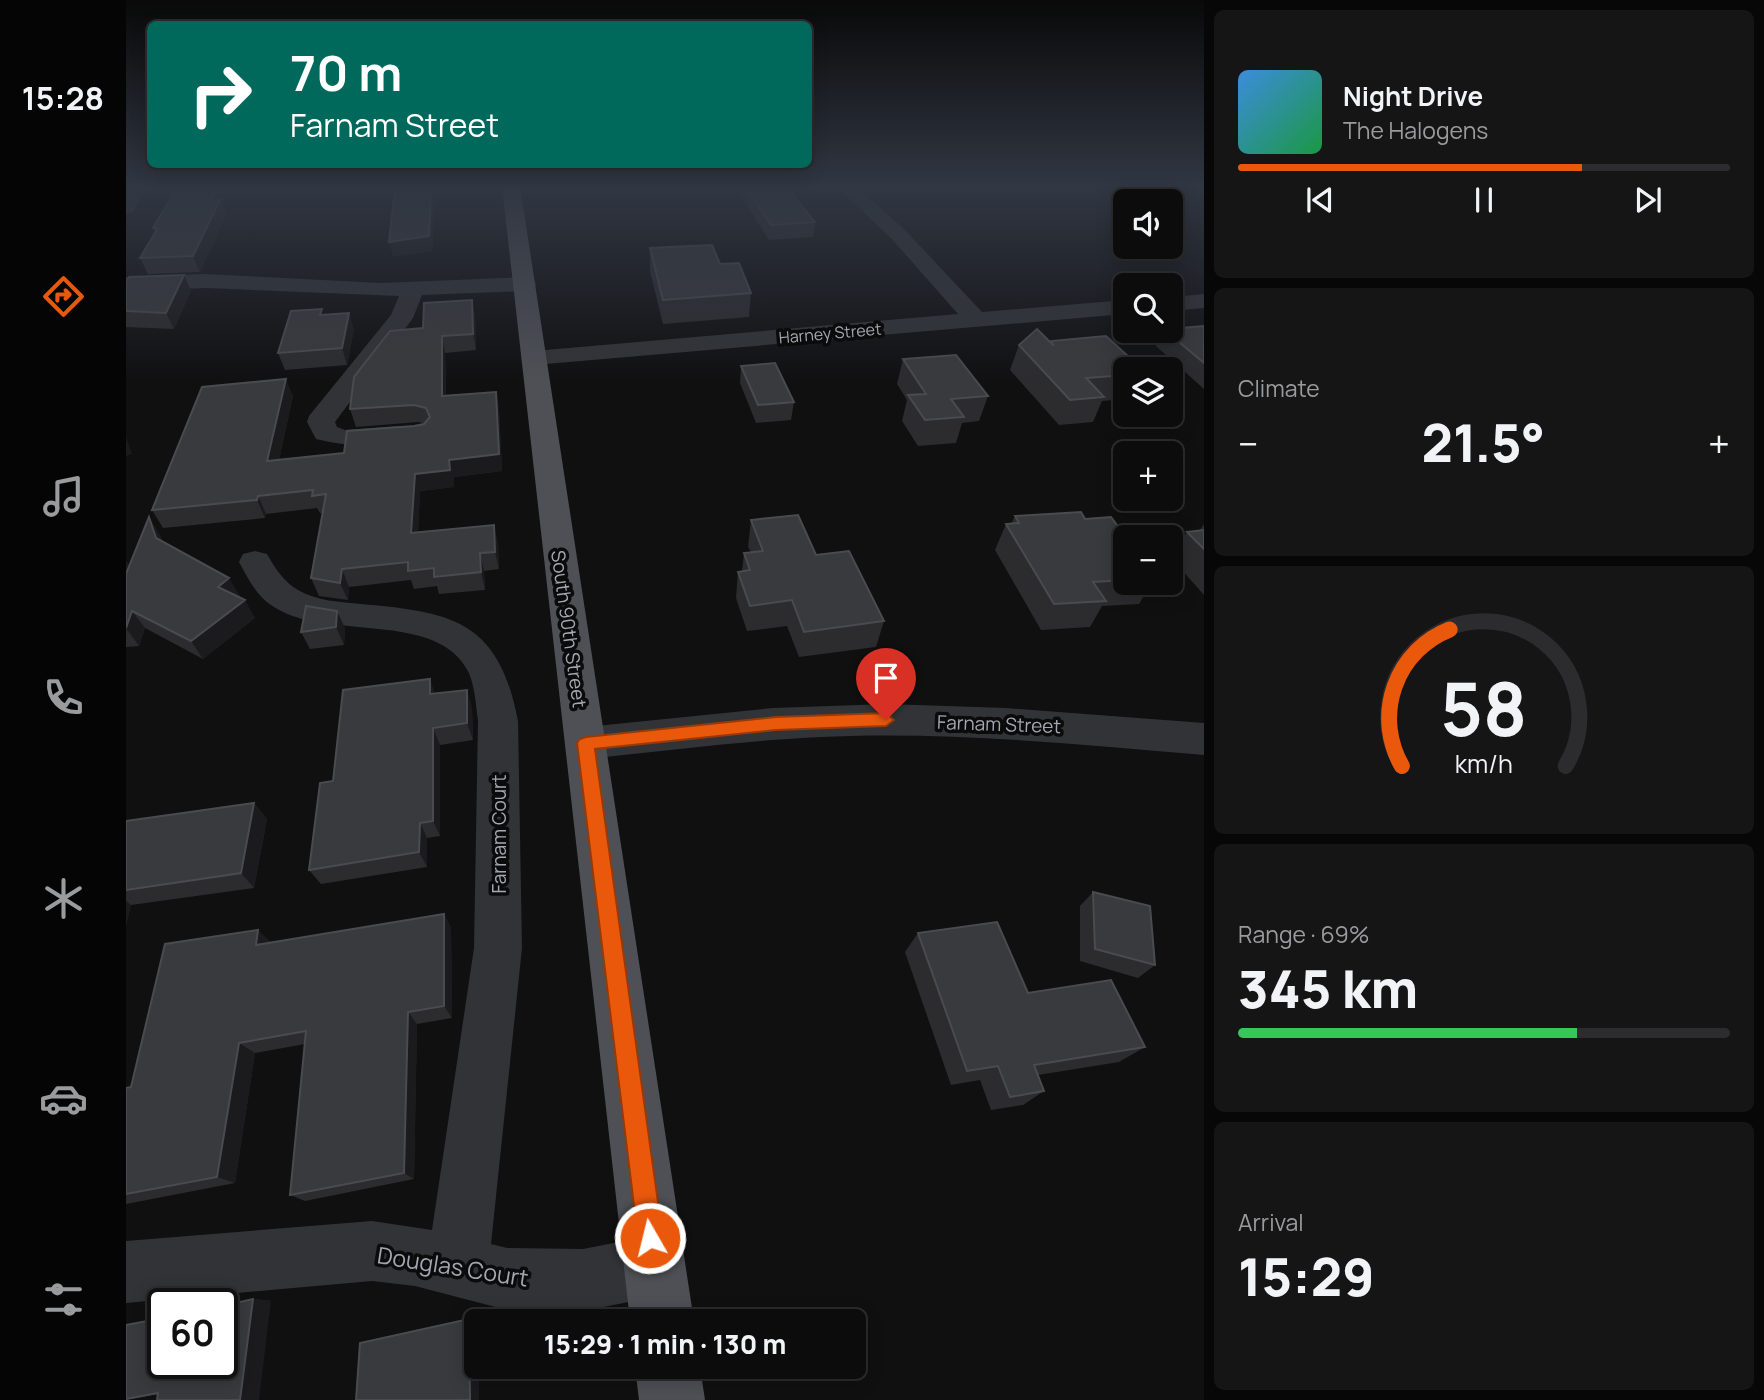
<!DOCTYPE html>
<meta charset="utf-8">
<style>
:root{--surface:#0c0c0d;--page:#151516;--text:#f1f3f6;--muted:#9a9b9d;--line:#2c2c2e;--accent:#ea580c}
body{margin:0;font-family:Manrope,sans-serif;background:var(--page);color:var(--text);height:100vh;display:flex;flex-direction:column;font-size:26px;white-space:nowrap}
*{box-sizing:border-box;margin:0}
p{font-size:23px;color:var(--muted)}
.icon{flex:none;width:38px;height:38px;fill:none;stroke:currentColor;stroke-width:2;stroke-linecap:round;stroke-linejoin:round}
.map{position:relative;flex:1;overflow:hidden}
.side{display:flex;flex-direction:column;gap:10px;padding:10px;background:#070707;width:560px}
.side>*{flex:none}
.hud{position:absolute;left:21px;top:21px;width:665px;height:147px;border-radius:10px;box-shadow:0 4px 18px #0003,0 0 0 2px var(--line);background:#00695c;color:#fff;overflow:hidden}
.tools{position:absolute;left:987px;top:189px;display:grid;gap:14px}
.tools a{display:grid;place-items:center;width:70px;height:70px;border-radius:10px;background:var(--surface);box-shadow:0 4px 18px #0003,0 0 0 2px var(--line);font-size:35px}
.speed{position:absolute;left:21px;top:1288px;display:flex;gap:14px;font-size:35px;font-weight:700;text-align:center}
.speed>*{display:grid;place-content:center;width:91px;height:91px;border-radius:50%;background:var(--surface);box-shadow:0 4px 18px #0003,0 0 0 2px var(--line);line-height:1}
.speed .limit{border:4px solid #111;border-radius:10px;background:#fff;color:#111}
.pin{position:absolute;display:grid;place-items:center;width:60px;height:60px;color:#fff;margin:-72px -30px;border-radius:50% 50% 50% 0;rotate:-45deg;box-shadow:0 0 7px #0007}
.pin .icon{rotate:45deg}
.me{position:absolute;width:77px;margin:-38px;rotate:352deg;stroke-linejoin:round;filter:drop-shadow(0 0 5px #0008)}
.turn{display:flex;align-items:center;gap:24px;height:147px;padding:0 28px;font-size:32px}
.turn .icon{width:91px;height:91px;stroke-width:2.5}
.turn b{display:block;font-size:49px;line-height:60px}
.big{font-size:52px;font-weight:800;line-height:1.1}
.side .tile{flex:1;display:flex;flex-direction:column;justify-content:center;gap:10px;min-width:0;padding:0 24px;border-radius:10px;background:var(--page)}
.side .dial{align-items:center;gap:0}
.dial svg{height:182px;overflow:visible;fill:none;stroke:var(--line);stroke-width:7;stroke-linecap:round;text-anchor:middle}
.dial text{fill:var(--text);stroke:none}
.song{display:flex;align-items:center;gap:21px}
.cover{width:84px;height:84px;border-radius:10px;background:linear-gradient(135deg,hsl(210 70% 55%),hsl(140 70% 35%))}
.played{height:7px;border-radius:4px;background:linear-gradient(90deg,var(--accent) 70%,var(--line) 70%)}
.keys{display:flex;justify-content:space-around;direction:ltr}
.heat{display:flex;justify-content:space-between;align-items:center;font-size:38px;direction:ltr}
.charge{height:10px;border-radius:5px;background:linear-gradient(90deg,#34c759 69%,var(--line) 0)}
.trip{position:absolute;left:338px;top:1309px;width:402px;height:70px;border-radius:10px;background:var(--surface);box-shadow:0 4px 18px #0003,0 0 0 2px var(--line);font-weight:800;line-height:70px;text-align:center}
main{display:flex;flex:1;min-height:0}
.tab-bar{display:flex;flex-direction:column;width:126px;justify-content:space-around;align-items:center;background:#050505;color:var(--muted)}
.tab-bar .icon{width:49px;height:49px}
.tab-bar .active{color:var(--accent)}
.tab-bar b{font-size:32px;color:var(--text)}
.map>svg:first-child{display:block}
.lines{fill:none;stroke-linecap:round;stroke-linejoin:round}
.minor{fill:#313336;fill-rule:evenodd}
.major{fill:#4e5055;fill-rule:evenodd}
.wall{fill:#2c2c2f}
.shaded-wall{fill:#1b1b1d}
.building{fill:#393a3d;stroke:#494b4f;stroke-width:2}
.route{fill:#ea580c;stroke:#983908;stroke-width:2}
.labels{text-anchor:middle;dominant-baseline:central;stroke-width:7;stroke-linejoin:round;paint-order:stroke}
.far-street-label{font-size:16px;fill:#a2a8b1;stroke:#0b0b0c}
.street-label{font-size:19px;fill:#a2a8b1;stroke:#0b0b0c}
.near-street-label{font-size:23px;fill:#a2a8b1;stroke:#0b0b0c}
</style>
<main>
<nav class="tab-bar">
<b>15:28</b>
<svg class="icon active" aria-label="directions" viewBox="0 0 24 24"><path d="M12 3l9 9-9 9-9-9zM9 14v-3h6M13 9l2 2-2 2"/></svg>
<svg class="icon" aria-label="music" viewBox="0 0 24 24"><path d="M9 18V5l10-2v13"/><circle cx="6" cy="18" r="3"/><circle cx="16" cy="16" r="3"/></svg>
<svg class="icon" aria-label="phone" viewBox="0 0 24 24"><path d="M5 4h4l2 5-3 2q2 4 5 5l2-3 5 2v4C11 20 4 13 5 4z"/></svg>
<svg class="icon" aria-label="climate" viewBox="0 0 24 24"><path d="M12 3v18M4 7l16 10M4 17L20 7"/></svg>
<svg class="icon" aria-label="car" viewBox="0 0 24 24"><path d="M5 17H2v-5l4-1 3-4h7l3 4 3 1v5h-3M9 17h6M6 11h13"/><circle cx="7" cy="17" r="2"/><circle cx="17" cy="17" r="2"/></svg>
<svg class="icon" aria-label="filters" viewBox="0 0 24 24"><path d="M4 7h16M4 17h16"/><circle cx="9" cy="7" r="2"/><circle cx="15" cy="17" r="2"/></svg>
</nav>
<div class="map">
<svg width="1078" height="1400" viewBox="0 0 1078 1400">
<rect width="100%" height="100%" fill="#101011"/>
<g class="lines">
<!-- minor -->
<path class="minor" d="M6,186h18l-17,26 -7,2v-19z
M710,186h20l49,44 77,82 143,-12v14l-591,51 -9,-2 -3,-5 3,-5 9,-2 424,-37 -67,-76z
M80,274l175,9 144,-6 8,2 3,5 -3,5 -8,2 -103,4 -9,23 -78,104 2,5 8,3 54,-4 10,2 4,6 -4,6c-31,8 -62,7 -93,-1l-9,-17 2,-6 82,-101 8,-19 -193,-8 -80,3v-14z
M1078,294v14l-33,3v-14z
M129,551l12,3c8,14 17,28 31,36 19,11 42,12 63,14 92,8 138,17 157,117l4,227 -31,296 16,4 76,1 71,-14 22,9 9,22 -9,22 -22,9 -71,14 -34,1 -42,-2 -92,-24 -43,-5 -246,22v-62l246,-20 60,9 42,-282 4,-227c-2,-15 -3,-33 -9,-48 -31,-65 -145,-30 -198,-68 -15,-10 -24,-28 -32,-43l4,-8z
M761,704l119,4 198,15v32c-118,-10 -236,-22 -354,-19 -88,2 -176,14 -264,23l-14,-4 -6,-12 6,-12 14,-4 187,-19z"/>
<!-- major -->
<path class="major" d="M376,186h18l174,1135h-64z
M509,1367h65l5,33h-66z"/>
</g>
<!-- wall -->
<path class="wall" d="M52,186h52l-8,18 4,11 -26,57 -52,2 -8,-16 15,-25 -2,-5z
M609,186h51l29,36 -2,15 -44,3z
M524,248l70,16 31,29 -2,24 -86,7 -13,-53z
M0,282l65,9 -17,38 -48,-2z
M346,300l3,16 1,34 -31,3 1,43 50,-4 3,17 3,62 -48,6v10l-34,4 -2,42 80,10 1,26 -15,2 1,19 -46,4 -2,-8 -23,3 -3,-9 -62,7 -1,13 -29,-4 -8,-18 12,-65h-3l-3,-5 -51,6 -1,4 -102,10 -11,-18 141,-114 -14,64 65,-7 70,-27 10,-2 -5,-2 -63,5 -6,-18 73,-81z
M198,315l30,14 -7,36 -62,5 -7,-17z
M1078,327v62l-48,-43 8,-15z
M925,341l74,28v30l-23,2 -9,21 -34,3 -49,-55 9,-25 32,-2z
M777,359l85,37 -9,25 -17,2 -6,20 -38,3 -16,-25 5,-21 -10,-16z
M615,366l53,36 -3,18 -35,3 -16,-40z
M889,516l70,3 40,18v46h27l-13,21 -37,2 -12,21 -49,3 -46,-80 11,-26h5z
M625,520l65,35 68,66 -8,26 -77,10 -12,-31 -40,5 -11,-33 2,-26 4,-1 2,-18 7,-1 -3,-5z
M1078,524v71l-33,-37 16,-26 13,-2z
M34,535l2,6 78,55 -2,1 17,21 -52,41 -58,-31 -6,18 -13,1v-86l3,5z
M180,606l39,22 -1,17 -34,4 -9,-17z
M310,694l36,13 1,33 -33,5v91l-13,2v29l-106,17 -12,-14 24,-89z
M128,803l13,16 -13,69 -123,17 -5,20v-104z
M967,892l62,73 -17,13 -58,-17v-55z
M318,914l7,14 1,90 -35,6 -3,155 -109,22 -15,-6 15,-151 -50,9 -20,130 -109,21v-116l5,-1 140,-144z
M792,933l110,60 117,54 -26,15 -81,13 6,16 -21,14 -32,5 -11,-30 -29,5 -46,-133z
M127,1299l18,2 -113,93 -32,6v-75z"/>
<!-- shaded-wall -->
<path class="shaded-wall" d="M92,186h12l-8,18 4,11 -26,57 -7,-16 18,-55z
M305,186h3l-1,65 -40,6 -4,-15z
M58,275l7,16 -17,38 -8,-16z
M346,300l3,16 1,34 -3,-16z
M223,313l5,16 -7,36 -5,-17z
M316,336l3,17 1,60 -4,-17z
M160,379l7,17 -18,83 -8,-18z
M370,392l3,17 3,62 -48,6v10l-34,4 -3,60 -6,-18 4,-59 34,-14z
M0,437l6,17 -6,2z
M132,496l8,18 -1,4 -8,-18z
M23,517l11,18 7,21 -11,-18z
M368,525l4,18 1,26 -4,-17z
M354,553l4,18 1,19 -4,-18z
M0,561l3,4 -3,14z
M216,569l7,18 -1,13 -8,-17z
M103,578l11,18 -11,8 -11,-17z
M119,600l10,18 -52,41 -12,-18z
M6,611l13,17 -6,18 -13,-18z
M211,611l8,17 -1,17 -8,-18z
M304,679l6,17 -6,-2z
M341,690l5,17 1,33 -6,-17z
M307,728l7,17v91l-7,-15z
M128,803l13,16 -13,69 -13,-15z
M294,823l7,15v29l-8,-15z
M0,901l5,4 -5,20z
M318,914l7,14 1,90 -8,-12z
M132,930l14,13 -16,2z
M282,1012l9,12 -3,155 -10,-6z
M113,1043l16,10 -20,130 -18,-6z
M127,1299l18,2 -12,99h-19z
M343,1319l9,1v1h-2v46h3v33h-9z"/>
<!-- building -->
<path class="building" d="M52,186h40l-7,15 9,-1 -27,56 -53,2 18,-30h-5z
M273,186h32l-2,50 -40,6 6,-54h4z
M619,186h41l29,36 -44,3z
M586,245l8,19 19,-1 12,30 -88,7 -13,-52z
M58,275l-18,38 -40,-2v-29l3,-5z
M346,300l1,34 -31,2v60l54,-4 3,62 -50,6 1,10 -35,4 -4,59 83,-8 1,27 -15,1 1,19 -47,5v-9l-26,3v-9l-66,7 -2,14 -29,-5 15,-84 -14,2 1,-6 -55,6 -1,4 -105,10 50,-123 84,-8 -19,82 77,-8 3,-22 67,-5 10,-2 6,-7 -4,-9 -12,-3 -64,4 4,-32 36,-46 33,-3 1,-25z
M196,309l-2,6 29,-2 -7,35 -64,5 13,-42z
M1077,326l1,1v36l-38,-32h5v-2z
M911,329l17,17 -3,-5 55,-5 36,33h-17v6l-39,3 18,19 -34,3 -51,-55z
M830,355l32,41 -37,3 13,18 -39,3 -17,-25 18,-1 -23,-35z
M649,363l19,39 -36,3 -17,-39z
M955,512l4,7 26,-2 15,20 -1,43 -32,2 13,19 -52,3 -48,-80 13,-1 -4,-7z
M672,515l18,40 33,-4 35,70 -80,11 -12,-32 -42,6 -12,-34 12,-2 -6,-17 19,-2 -12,-31z
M23,517l7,21 73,40 -11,9 27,13 -54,41 -59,-30 -6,17v-54z
M1078,530v19l-17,-17z
M180,606l31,5 -1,16 -35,5z
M304,679v15l37,-4v33l-34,5v93l-13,2 -1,29 -110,18 11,-87 13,-2 10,-91z
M128,803l-13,70 -115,17v-69z
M967,892l57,14 5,59 -60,-16z
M318,914v92l-36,6 -4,161 -114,22 16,-164 -67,12 -22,134 -91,17v-106l5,-1 34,-143 93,-14 -2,15z
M871,922l31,71 83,-13 34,67 -111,18 10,26 -34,6 -12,-31 -31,5 -49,-138z
M127,1299l-13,101h-83l1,-7 -32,6v-74l37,-7v45h59v-57z
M343,1319l1,81h-114l4,-57z"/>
<!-- sky -->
<linearGradient id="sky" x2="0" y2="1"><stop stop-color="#090909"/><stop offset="0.49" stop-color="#313743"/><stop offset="1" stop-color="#313743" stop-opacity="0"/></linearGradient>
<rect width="1078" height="382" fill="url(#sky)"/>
<!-- route -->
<path class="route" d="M760,713l8,7 -8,6 -110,4 -181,19 68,489 -4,9 -9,4 -8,-4 -4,-9 -61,-495 3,-4 6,-2 190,-20z"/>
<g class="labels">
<!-- far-street labels -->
<g class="far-street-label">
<text transform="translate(704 333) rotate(-5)">Harney Street</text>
</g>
<!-- street labels -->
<g class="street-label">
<text transform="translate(443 629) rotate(82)">South 90th Street</text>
<text transform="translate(873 724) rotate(2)">Farnam Street</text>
<text transform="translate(373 834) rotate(-90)">Farnam Court</text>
</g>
<!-- near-street labels -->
<g class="near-street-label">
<text transform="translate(327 1266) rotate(9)">Douglas Court</text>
</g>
</g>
</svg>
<div class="tools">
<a><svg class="icon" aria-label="sound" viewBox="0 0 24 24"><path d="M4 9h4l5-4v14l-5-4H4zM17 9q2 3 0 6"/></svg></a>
<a><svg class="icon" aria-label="search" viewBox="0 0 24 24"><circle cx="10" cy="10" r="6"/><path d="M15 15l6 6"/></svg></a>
<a><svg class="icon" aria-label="layers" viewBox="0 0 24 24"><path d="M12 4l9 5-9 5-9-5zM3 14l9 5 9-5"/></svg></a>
<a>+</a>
<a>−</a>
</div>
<div class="speed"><div class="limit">60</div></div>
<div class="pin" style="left:760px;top:720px;background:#d93025"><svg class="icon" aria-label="arrive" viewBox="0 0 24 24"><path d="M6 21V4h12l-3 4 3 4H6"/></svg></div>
<svg class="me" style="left:524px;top:1238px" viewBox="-20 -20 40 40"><circle r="17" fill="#ea580c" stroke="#fff" stroke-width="3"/><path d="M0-11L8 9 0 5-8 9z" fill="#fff"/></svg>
<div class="trip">15:29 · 1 min · 130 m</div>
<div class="hud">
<div class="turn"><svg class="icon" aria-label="right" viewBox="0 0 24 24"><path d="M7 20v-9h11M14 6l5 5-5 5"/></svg><div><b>70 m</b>Farnam Street</div></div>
</div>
</div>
<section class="side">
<div class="tile">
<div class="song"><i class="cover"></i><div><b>Night Drive</b><p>The Halogens</p></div></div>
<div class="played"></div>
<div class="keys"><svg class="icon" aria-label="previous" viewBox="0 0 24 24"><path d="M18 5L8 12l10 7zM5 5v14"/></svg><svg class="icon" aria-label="pause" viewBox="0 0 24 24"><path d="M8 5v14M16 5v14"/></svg><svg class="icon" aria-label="next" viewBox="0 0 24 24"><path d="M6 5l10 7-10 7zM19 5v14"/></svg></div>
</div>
<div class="tile"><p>Climate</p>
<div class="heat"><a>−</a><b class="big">21.5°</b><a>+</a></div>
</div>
<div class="tile dial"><svg viewBox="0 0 100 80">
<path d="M14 69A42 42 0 1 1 86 69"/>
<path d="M14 69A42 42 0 0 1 35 9" stroke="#ea580c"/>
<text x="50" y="56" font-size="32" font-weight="700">58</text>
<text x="50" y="72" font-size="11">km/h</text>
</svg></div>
<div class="tile"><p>Range · 69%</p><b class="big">345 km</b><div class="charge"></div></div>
<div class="tile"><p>Arrival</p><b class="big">15:29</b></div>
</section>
</main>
